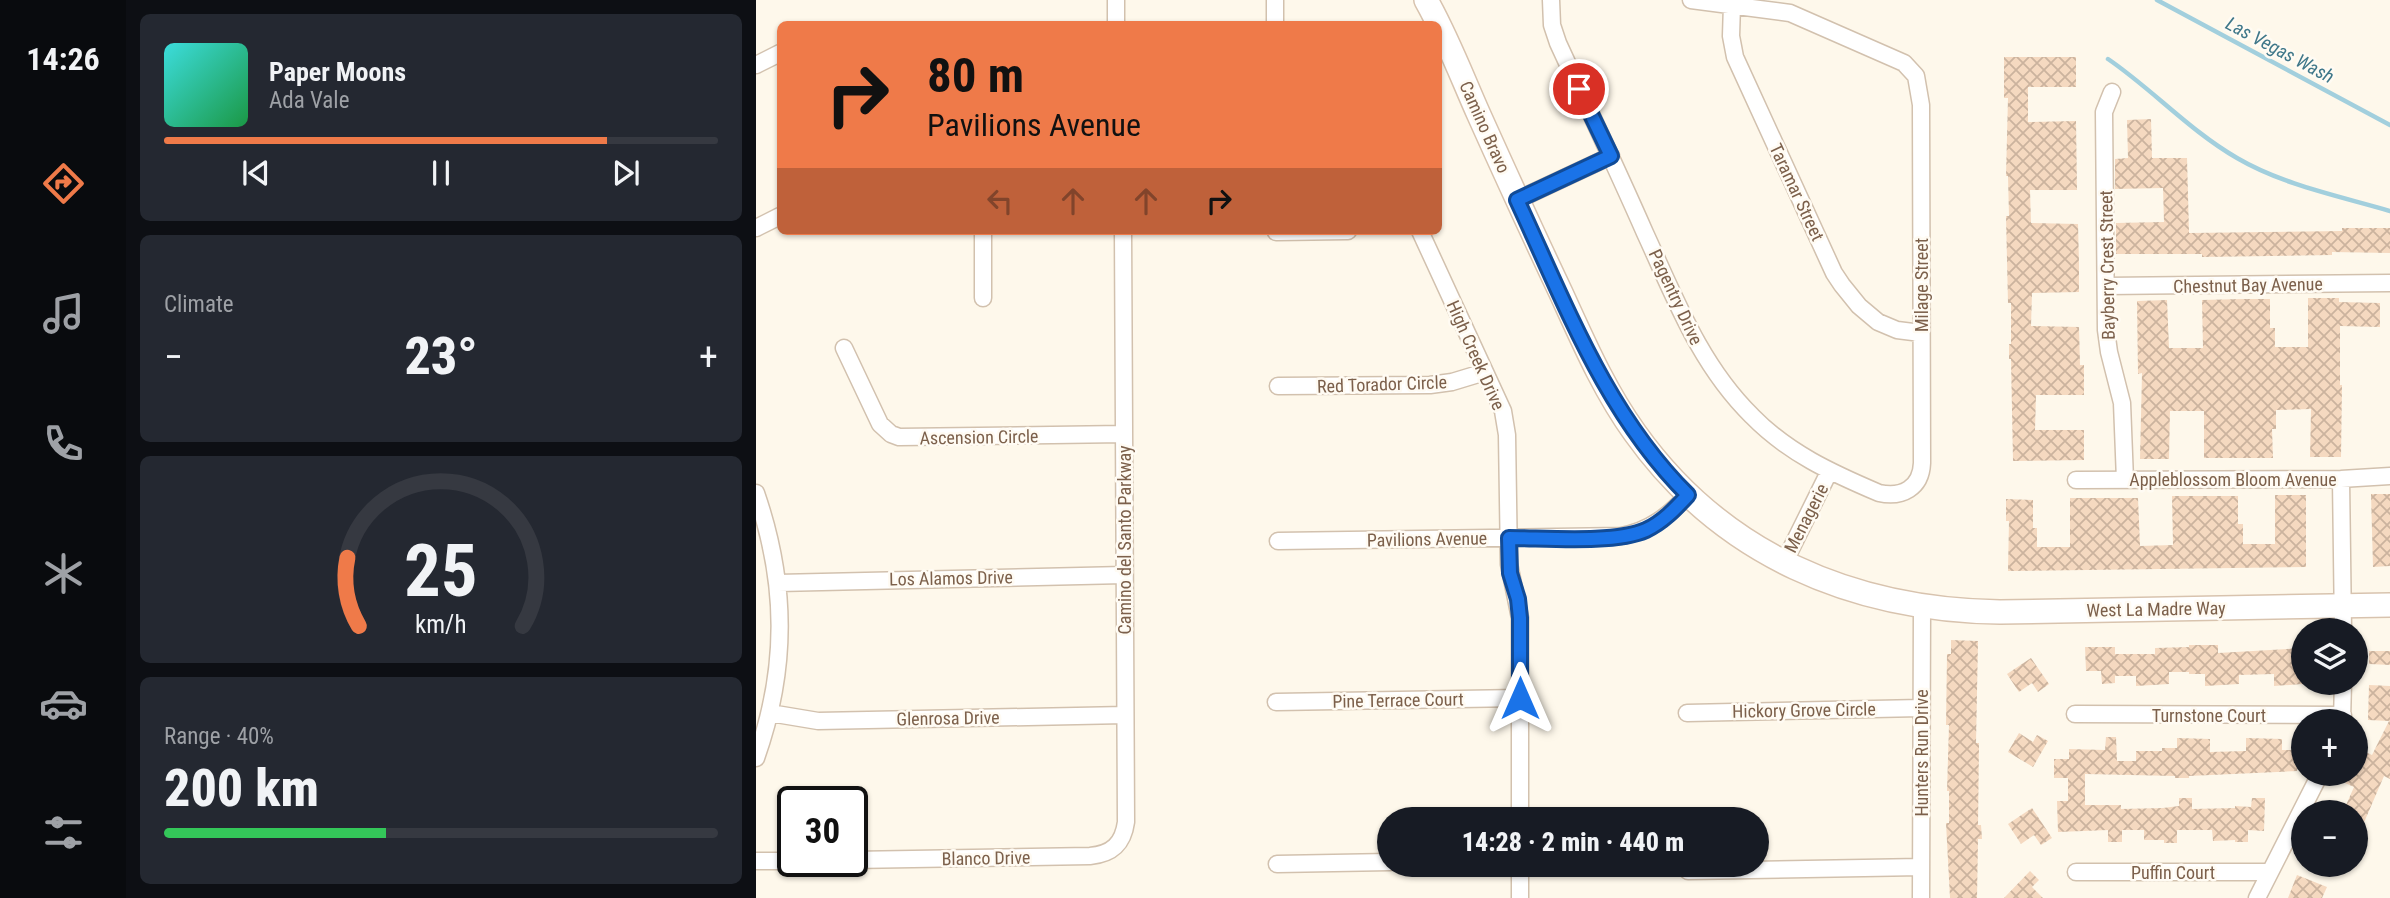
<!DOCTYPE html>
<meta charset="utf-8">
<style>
:root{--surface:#171b24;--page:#242831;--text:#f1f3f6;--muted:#9ea1a6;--line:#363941;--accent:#ef7a49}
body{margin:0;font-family:"Roboto Condensed",sans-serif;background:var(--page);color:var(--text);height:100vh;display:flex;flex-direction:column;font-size:26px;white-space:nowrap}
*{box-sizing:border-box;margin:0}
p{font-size:23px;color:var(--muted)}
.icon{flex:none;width:38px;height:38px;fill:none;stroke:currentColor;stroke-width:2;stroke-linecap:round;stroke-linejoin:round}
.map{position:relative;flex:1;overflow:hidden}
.side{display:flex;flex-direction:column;gap:14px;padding:14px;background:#0d0f14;width:630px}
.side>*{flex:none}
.hud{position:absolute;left:21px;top:21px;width:665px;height:214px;border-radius:10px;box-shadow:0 2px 5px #0004;background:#ef7a49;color:#111;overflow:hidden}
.tools{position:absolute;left:1535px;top:618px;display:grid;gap:14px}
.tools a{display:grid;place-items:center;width:77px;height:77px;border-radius:50%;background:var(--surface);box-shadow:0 2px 5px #0004;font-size:35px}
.speed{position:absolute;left:21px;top:786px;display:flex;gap:14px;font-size:35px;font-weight:700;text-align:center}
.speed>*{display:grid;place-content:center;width:91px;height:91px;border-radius:50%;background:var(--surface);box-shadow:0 2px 5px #0004;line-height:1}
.speed .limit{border:4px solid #111;border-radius:10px;background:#fff;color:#111}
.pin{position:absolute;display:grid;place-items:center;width:60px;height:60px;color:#fff;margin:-30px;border:4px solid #fff;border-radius:50%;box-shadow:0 2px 7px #0007}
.me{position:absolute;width:77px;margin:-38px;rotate:0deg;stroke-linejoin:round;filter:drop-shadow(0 0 5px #0008)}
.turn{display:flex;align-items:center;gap:24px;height:147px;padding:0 35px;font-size:32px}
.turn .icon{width:91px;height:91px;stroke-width:2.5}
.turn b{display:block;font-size:49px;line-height:60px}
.lanes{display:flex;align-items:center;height:66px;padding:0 35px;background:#0003;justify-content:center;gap:35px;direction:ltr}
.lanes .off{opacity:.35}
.big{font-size:52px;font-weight:800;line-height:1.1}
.side .tile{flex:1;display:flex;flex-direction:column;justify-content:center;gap:10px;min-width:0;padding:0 24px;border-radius:10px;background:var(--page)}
.side .dial{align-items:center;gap:0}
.dial svg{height:182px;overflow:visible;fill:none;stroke:var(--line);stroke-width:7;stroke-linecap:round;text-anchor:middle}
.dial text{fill:var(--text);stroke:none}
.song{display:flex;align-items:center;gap:21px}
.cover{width:84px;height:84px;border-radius:10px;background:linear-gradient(135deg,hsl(180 70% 55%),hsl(140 70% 35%))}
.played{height:7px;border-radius:4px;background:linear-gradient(90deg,var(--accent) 80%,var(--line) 80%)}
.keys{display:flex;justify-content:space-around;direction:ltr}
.heat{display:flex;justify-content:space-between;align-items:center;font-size:38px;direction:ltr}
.charge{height:10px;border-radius:5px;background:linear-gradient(90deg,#34c759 40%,var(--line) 0)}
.trip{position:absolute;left:621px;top:807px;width:392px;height:70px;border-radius:35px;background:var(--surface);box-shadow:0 2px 5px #0004;font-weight:800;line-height:70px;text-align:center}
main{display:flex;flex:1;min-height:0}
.dock{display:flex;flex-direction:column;width:126px;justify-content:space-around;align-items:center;background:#090b0e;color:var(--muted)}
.dock .icon{width:49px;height:49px}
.dock .selected{color:var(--accent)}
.dock b{font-size:32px;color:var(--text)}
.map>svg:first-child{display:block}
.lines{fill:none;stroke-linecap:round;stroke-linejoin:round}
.stream{stroke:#a2cfdd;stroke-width:4.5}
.building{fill:url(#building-cross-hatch)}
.street-casing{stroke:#d2c1ae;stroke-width:19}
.secondary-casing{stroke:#d8c3ae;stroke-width:26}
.street{stroke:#fff;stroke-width:16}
.secondary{stroke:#fff;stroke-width:23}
.route-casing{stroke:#114b97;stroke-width:18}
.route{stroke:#1a73e8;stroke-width:12}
.labels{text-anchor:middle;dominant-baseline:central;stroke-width:5;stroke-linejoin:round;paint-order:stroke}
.street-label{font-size:18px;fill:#7c604b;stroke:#fffbf3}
.water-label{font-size:19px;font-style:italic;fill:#3f7789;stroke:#fffbf3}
</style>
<main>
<nav class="dock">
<b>14:26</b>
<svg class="icon selected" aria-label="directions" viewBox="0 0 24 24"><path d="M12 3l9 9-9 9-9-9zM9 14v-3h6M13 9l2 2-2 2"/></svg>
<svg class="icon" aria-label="music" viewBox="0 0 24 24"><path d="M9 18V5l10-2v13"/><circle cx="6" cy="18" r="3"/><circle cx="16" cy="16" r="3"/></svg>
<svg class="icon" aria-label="phone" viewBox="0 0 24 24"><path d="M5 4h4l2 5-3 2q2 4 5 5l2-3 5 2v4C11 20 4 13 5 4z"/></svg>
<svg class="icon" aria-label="climate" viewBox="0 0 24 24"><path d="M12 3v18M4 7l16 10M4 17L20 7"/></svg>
<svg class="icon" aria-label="car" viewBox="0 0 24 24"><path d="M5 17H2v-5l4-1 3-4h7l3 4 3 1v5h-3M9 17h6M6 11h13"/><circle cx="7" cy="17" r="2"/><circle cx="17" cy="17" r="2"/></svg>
<svg class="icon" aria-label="filters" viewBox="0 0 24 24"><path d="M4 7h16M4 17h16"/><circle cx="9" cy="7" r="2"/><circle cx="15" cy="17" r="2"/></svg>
</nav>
<section class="side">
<div class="tile">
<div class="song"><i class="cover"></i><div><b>Paper Moons</b><p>Ada Vale</p></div></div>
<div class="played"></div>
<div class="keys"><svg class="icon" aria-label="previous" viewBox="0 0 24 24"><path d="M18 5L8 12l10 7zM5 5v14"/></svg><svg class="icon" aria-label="pause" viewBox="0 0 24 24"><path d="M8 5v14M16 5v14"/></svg><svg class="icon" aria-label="next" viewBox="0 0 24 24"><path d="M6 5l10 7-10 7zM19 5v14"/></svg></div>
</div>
<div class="tile"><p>Climate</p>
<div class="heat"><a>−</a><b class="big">23°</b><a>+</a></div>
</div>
<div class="tile dial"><svg viewBox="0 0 100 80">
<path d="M14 69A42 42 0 1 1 86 69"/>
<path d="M14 69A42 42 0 0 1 9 39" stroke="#ef7a49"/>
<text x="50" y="56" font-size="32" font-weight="700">25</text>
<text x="50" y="72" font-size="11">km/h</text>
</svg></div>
<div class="tile"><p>Range · 40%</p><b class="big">200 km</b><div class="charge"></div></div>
</section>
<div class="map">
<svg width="1634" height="898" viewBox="0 0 1634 898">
<defs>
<pattern id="building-cross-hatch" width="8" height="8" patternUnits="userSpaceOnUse" patternTransform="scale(1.75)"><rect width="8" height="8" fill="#f5d9c0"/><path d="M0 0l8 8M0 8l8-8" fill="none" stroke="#cbb39e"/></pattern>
</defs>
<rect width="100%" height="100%" fill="#fef8eb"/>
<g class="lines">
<!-- stream -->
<path class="stream" d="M1401,0l233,125
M1352,59c44,30 82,72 129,99 46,27 102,38 153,53"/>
</g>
<!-- building -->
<path class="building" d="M1248,57h72v30h-48v35l48,-1 1,69h-47l1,33 47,1 1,38v30l-47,1 -1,33 48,1 1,38h4v30h-48l-1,35h49v30l-71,1 -2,-102h-2v-15h2v-41h-3l-2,-87h3l-1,-40h-2l2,-78h-4z
M1395,119l1,39h35l2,75 153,-2v-3h48v25l-58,-1v3l-130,2v-3h-86v-31l48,-1 -1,-34 -48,1v-30l13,-1 -1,-38z
M1552,298h31v4l41,1v24l-40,-1v59h2l-1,72h-31l1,-48 -35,1v19h-4l1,29h-69v-47h-34l-1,48h-29l2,-86 -4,1 -1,-73 30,-1 2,48h34l-1,-48 41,-1h27v29h5v19h33z
M1615,494h19v72l-17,1z
M1519,495h31v72l-298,4 1,-50h-3v-22l27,1v28h4v19h33v-49h68l2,48 33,-1 -1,-49h66v28h5v20h32z
M1195,640l27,1 -2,102h3l-1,82h3l1,14h-4l-1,59h-27l-4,-75h3v-32h-2l2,-66h-3l1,-71h4z
M1433,645h29v8l85,-5v36l-29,2v-12l-35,1v9l-34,2v-12h-16v-2h-20v12l-33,2v-10h-21v7l-13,1 -1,-13h-15l-1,-24h30v7h40v-6l34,-1z
M1613,651h21v14l-21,-1z
M1275,658l18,26 -11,8 -6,-9 -13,9 -12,-18z
M1613,685l21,1v93l-6,-3 -28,65v-29h-13l11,-25 -9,-4 5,-9h6v-14l5,-10 11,5 17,-34 -21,-1z
M1263,733l14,9 4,-7 11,6 -15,26 -25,-15z
M1350,737h10l1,24h19v-10h26v-3h15v-10l33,1v13l36,-1v-13l36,1v11h15v21l-108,5v2h-14v-2l-90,-2v31h36v4l42,-1 16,-2v-8h13v11l43,-1v-2l16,1 1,-9h13l-1,33 -16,-1v12h-13v-2l-22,1 -1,-11h-35v13h-13v-3h-20v-10h-22v12h-14v-12l-50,2 -1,-31h11v-23h-14v-19h15v-10l36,1z
M1276,808l20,30 -11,7 -7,-10 -13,9 -13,-20z
M1274,871l9,9 -7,7 11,11h-39z
M1541,875l30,12 -5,11h-34z"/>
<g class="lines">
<!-- street casing -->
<g class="street-casing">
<path id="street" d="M360,0v24
M795,0l1,25 6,18c29,63 59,126 87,190 30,65 55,132 107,183 36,37 80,57 127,77 23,5 42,-5 43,-30l-1,-358 -5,-29 -12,-13 -114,-50 -99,-13
M976,4l-1,32 4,21 99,216 8,12 17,21 19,16 19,8 24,3
M519,24v-24
M0,65l24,-12
M1356,92l-8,20 2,218 3,22 13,51 3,77
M761,200l94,-44
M0,228l24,-12
M227,231v67
M664,231l83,180 4,24 2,129 11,54v201
M520,232l72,-1
M1350,286l284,-3
M88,348l36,76 11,10 8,3 225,-3
M522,386l152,-1 22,-3 33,-10
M1585,479l2,151
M1320,480l265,-1 49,-3
M0,493c31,90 32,175 0,265
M522,541l343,-5c29,-5 47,-20 67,-41
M1028,563l45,-91
M22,583l346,-8
M520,702l244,-4
M14,713l48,8 307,-6
M931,713l234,-5
M1319,714l268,1
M1586,721l1,-39
M96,860l238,-4c22,-2 33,-12 36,-34l-3,-591
M0,861h47
M521,864l113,-2
M764,864v34
M932,871l233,-4
M1320,872h194
M1165,898l1,-291
M1501,898l63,-124"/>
</g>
<!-- secondary casing -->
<g class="secondary-casing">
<path id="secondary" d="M670,0c21,37 36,77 53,115 27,60 54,119 82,178 22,48 43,97 74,140 87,122 218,177 365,179l390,-7"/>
</g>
<!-- street -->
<use href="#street" class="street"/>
<!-- secondary -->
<use href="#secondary" class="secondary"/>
</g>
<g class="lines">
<!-- route casing -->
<g class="route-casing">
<path id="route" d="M764,698v-80l-2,-19 -8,-26 -1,-35c36,0 106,6 137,-8 17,-8 29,-21 42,-35 -82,-81 -123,-192 -171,-295l94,-44 -32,-67"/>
</g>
<!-- route -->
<use href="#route" class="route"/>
</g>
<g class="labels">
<!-- street labels -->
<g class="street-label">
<text transform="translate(729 127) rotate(66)">Camino Bravo</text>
<text transform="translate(1041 192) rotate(65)">Taramar Street</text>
<text transform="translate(1351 265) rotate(-91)">Bayberry Crest Street</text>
<text transform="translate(1165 285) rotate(-90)">Milage Street</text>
<text transform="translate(1492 285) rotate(-1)">Chestnut Bay Avenue</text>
<text transform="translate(920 297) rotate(65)">Pagentry Drive</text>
<text transform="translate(720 355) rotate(66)">High Creek Drive</text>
<text transform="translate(626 384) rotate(-2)">Red Torador Circle</text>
<text transform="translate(223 437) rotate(-1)">Ascension Circle</text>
<text x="1477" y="479">Appleblossom Bloom Avenue</text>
<text transform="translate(1050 518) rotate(-63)">Menagerie</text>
<text transform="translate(671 539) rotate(-1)">Pavilions Avenue</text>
<text transform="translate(368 540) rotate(-90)">Camino del Santo Parkway</text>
<text transform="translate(195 578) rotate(-1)">Los Alamos Drive</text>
<text transform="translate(1400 609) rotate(-1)">West La Madre Way</text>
<text transform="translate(642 700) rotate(-1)">Pine Terrace Court</text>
<text transform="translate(1048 710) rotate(-1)">Hickory Grove Circle</text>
<text x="1453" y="715">Turnstone Court</text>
<text transform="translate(192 718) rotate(-1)">Glenrosa Drive</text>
<text transform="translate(1165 753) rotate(-90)">Hunters Run Drive</text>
<text transform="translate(230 858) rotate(-1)">Blanco Drive</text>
<text x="1417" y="872">Puffin Court</text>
</g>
<!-- water labels -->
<g class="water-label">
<text transform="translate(1524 50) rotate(28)">Las Vegas Wash</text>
</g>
</g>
</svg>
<div class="tools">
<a><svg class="icon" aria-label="layers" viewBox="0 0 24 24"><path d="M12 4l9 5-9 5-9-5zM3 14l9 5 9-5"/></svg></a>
<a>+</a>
<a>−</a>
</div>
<div class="speed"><div class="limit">30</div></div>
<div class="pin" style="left:823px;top:89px;background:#d93025"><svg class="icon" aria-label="arrive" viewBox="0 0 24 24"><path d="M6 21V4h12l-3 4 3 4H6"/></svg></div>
<svg class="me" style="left:764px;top:698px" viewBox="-20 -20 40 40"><path d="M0-17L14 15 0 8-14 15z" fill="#1a73e8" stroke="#fff" stroke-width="4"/></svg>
<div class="trip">14:28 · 2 min · 440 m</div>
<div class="hud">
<div class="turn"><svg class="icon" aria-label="right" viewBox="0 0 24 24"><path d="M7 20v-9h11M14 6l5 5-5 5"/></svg><div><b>80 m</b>Pavilions Avenue</div></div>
<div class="lanes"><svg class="icon off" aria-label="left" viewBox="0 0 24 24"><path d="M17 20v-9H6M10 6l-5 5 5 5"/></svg><svg class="icon off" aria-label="ahead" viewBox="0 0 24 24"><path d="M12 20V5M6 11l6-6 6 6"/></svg><svg class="icon off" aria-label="ahead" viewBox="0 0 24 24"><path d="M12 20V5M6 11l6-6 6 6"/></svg><svg class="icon" aria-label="right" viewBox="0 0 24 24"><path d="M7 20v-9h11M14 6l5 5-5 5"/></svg></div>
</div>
</div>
</main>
